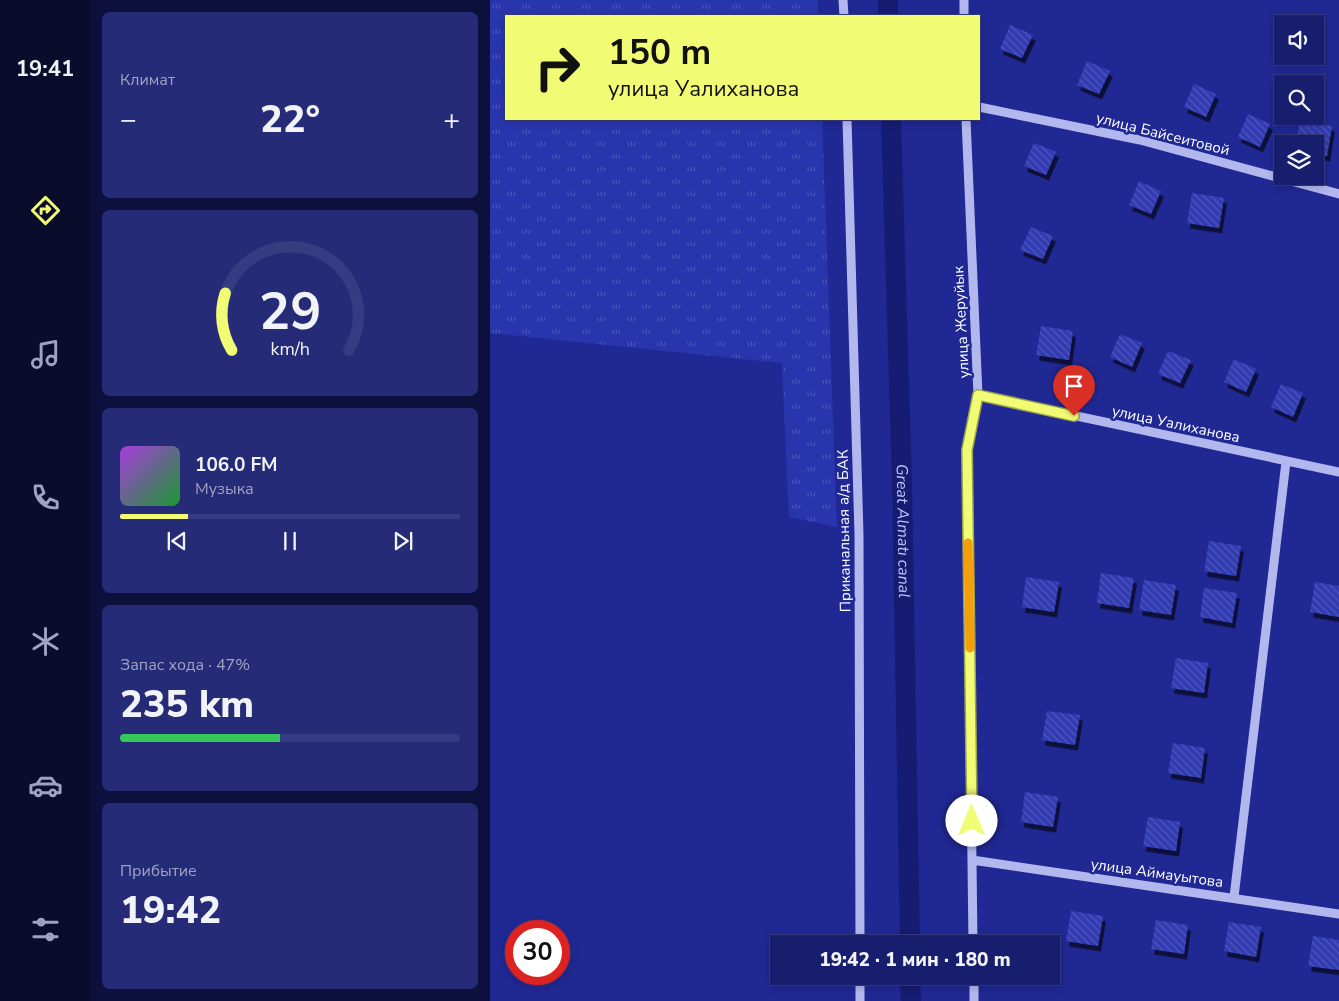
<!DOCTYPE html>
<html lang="ru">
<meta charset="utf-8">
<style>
:root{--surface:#181e6e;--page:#252b76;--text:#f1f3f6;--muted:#9fa2c2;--line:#363c81;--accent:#f1fb73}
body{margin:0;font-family:"Nunito Sans",sans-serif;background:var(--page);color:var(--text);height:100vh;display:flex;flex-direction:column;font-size:19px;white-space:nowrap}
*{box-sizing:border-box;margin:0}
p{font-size:16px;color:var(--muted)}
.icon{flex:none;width:28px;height:28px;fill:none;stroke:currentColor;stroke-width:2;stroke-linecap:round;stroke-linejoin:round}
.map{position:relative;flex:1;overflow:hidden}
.drawer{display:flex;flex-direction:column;gap:12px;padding:12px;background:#0d103c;width:400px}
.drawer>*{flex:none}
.hud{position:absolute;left:15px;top:15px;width:475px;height:105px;border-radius:0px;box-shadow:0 2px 8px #0003,0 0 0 1px var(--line);background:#f1fb73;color:#111;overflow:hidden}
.buttons{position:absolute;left:784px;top:15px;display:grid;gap:10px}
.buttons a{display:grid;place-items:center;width:50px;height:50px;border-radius:0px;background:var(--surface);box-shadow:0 2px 8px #0003,0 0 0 1px var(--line);font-size:25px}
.speed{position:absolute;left:15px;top:920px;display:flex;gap:10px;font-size:25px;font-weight:700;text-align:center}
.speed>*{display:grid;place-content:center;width:65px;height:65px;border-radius:50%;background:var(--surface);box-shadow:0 2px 8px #0003,0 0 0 1px var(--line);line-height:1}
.speed .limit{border:8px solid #d22;background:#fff;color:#111}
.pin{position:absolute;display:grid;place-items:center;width:42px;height:42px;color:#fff;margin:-51px -21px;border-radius:50% 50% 50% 0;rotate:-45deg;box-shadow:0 0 5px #0007}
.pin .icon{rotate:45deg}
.me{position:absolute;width:55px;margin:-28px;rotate:0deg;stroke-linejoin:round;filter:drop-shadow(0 0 4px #0008)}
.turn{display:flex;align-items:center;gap:18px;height:105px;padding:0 20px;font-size:22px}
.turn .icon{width:65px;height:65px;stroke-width:2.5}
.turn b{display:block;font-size:35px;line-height:42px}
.big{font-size:38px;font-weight:800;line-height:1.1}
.drawer .widget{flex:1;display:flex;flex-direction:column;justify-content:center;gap:8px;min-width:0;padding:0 18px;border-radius:8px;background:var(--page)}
.drawer .dial{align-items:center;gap:0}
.dial svg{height:130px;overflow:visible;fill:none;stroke:var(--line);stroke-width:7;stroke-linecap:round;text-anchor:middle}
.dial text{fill:var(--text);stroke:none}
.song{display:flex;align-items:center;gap:15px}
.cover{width:60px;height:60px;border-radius:8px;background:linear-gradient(135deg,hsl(280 70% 55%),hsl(130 70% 35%))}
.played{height:5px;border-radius:2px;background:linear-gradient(90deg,var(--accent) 20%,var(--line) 20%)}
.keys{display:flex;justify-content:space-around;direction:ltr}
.heat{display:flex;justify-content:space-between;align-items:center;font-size:28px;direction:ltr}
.charge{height:8px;border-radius:4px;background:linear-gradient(90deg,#34c759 47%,var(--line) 0)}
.trip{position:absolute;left:280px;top:935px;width:290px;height:50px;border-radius:0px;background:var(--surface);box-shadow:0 2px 8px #0003,0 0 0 1px var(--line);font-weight:800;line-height:50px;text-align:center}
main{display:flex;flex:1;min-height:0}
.menu{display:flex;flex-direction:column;width:90px;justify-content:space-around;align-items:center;background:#0a0c2c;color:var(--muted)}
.menu .icon{width:35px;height:35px}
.menu .active{color:var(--accent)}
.menu b{font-size:22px;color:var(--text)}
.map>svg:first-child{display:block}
.grass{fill:url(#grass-tufts)}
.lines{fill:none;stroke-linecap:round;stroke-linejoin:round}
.canal{stroke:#161c72;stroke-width:20}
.building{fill:url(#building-back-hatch);filter:url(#shadow)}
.minor{stroke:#b2b8ee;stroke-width:9}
.route-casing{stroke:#9da34b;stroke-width:12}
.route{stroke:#f1fb73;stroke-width:9}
.slow{stroke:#f59e0b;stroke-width:9}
.labels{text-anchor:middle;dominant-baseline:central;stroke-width:5;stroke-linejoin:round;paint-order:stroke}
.street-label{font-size:15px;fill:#fff;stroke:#202893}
.water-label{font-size:16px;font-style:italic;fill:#bfc4f5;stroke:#202893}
</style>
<main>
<nav class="menu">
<b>19:41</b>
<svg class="icon active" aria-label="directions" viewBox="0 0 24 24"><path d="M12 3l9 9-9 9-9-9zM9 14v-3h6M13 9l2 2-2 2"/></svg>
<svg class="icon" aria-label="music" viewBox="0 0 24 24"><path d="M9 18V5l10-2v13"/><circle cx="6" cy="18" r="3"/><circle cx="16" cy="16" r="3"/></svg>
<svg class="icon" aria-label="phone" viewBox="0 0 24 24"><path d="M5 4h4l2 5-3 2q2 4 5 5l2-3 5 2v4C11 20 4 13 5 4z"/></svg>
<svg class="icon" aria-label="climate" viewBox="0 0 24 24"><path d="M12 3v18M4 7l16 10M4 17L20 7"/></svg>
<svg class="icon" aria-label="car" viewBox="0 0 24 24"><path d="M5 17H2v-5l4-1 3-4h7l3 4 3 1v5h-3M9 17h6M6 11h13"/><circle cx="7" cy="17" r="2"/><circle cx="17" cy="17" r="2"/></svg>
<svg class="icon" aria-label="filters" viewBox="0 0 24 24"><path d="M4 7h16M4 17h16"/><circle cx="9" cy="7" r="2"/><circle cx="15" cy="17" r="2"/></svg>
</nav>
<section class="drawer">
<div class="widget"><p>Климат</p>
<div class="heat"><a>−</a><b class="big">22°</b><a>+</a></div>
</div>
<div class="widget dial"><svg viewBox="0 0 100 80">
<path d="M14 69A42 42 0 1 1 86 69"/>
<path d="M14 69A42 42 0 0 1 10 34" stroke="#f1fb73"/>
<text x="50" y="56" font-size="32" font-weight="700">29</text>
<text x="50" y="72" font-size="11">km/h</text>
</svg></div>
<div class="widget">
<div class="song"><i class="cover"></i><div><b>106.0 FM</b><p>Музыка</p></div></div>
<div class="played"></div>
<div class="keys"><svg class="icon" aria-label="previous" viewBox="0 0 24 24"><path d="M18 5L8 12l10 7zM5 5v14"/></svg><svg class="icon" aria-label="pause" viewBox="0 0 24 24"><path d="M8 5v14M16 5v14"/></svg><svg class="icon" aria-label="next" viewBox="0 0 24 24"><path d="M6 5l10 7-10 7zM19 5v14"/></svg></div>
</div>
<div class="widget"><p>Запас хода · 47%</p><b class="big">235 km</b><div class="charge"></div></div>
<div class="widget"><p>Прибытие</p><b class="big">19:42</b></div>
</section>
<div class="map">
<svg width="849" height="1001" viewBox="0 0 849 1001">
<defs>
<pattern id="grass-tufts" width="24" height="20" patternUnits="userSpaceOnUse" patternTransform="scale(1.25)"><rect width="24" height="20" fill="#2935ac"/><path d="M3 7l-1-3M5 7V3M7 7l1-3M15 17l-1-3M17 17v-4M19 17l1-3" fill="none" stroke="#4953b8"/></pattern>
<pattern id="building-back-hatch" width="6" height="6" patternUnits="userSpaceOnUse" patternTransform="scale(1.25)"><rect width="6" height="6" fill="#303ab1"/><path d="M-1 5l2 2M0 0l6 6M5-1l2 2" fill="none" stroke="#4f58bd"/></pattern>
<filter id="shadow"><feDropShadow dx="3" dy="5.5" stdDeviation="0" flood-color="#0009"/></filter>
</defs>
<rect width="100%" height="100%" fill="#202893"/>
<!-- grass -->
<path class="grass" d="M0,0h328v16h-312v103h316l15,408 -48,-10 -7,-154 -292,-30z"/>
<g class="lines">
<!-- canal -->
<g class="canal">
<path d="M398,0v16"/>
<path id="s1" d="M401,119l11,365 8,460"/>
<path d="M420,976l1,25"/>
</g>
</g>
<!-- building -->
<path class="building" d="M520,25l23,10 -11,23 -22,-9z
M597,61l23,10 -11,23 -22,-9z
M704,84l22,10 -10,23 -22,-10z
M758,114l22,10 -10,23 -22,-10z
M810,121l32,5 -5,30 -12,-2v-10h-19z
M544,143l22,9 -10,23 -22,-9z
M649,181l22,10 -10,23 -22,-9z
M702,193l32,5 -5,30 -32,-5z
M541,227l22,9 -10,23 -23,-9z
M551,326l32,5 -4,29 -33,-5z
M630,334l22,9 -10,24 -22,-10z
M678,351l23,9 -11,23 -22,-9z
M744,359l22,10 -10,23 -22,-10z
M791,384l22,9 -10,24 -22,-10z
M719,541l32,5 -5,30 -32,-5z
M611,573l33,5 -5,30 -32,-5z
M536,577l33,5 -5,30 -32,-5z
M654,580l32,5 -5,30 -32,-5z
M825,582l24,4v31l-29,-5z
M714,588l33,5 -5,30 -32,-6z
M686,658l32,5 -4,30 -33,-5z
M557,711l33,4 -5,30 -33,-5z
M683,743l32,5 -4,30 -33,-5z
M535,792l33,5 -5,30 -32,-5z
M658,817l32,5 -4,29 -33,-5z
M581,911l32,5 -5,30 -32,-5z
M666,920l32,5 -4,29 -33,-5z
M739,922l32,5 -5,30 -32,-6z
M823,936l26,4v30l-31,-4z"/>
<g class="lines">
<!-- minor -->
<path class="minor" d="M353,0l1,16
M474,0v16
M489,107l161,33 199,54
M357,119l12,416 1,409
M476,119l12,276 -11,55 6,494
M488,395l361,77
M482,860l367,54
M744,897l52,-435
M370,976v25
M484,976v25"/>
</g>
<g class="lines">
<!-- route casing -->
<g class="route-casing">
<path id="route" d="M482,821l-5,-371 11,-55 96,21"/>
</g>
<!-- route -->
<use href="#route" class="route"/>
<!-- slow -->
<path class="slow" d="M478,543l2,105"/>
</g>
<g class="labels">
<!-- street labels -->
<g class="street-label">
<text transform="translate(673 134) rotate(14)">улица Байсеитовой</text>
<text transform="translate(471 322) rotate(-93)">улица Жеруйык</text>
<text transform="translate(686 424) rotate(12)">улица Уалиханова</text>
<text transform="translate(354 531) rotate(-91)">Приканальная а/д БАК</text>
<text transform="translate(667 873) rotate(8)">улица Аймауытова</text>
</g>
<!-- water labels -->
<g class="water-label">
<text stroke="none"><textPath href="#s1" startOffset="412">Great Almatı canal</textPath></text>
</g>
</g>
</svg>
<div class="buttons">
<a><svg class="icon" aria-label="sound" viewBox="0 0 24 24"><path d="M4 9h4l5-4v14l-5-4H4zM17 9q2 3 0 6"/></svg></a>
<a><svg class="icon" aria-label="search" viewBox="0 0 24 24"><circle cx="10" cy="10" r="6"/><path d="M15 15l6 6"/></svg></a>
<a><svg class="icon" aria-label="layers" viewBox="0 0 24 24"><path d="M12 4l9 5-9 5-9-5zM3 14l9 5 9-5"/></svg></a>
</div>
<div class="speed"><div class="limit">30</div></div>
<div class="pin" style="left:584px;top:416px;background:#d93025"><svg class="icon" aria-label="arrive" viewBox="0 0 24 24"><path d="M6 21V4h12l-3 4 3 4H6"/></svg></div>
<svg class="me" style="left:482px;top:821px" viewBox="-20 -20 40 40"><circle r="19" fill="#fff"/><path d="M0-13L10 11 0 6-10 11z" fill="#f1fb73"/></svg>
<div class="trip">19:42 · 1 мин · 180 m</div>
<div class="hud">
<div class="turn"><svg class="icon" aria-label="right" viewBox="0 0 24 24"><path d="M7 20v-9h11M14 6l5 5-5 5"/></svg><div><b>150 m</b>улица Уалиханова</div></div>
</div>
</div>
</main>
